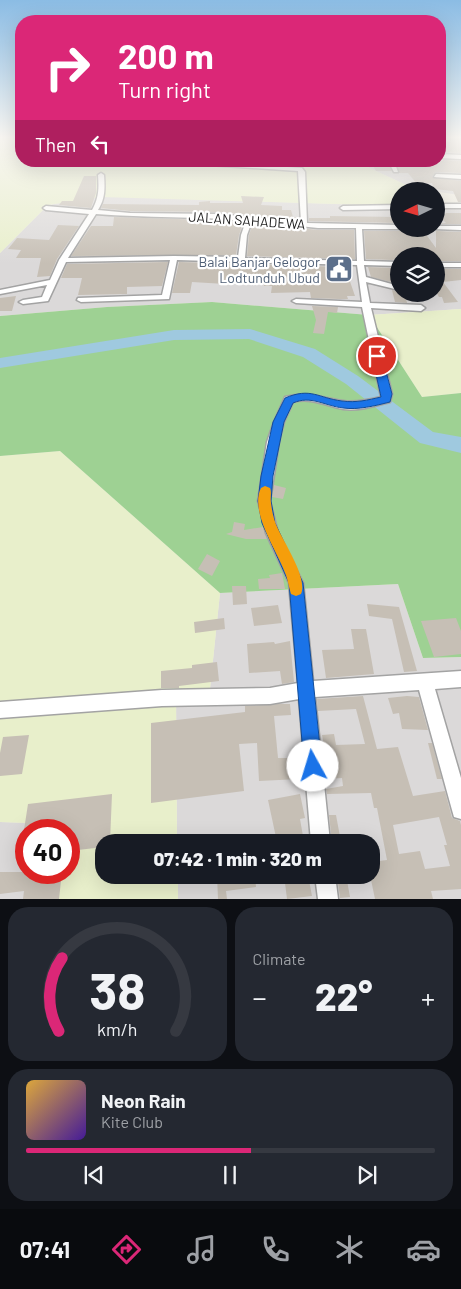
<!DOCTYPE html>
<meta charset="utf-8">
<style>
:root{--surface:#171b24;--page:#242831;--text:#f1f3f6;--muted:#9ea1a6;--line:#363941;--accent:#db2777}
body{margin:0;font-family:Barlow,sans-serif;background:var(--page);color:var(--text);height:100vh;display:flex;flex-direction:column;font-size:19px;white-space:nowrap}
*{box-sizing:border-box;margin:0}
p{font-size:16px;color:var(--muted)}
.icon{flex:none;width:28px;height:28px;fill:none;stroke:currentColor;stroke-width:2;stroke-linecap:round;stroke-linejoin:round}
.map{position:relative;height:899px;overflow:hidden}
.sheet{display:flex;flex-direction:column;gap:8px;padding:8px;background:#0d0f14;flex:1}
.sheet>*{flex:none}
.top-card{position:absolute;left:15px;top:15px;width:431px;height:152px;border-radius:20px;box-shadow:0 5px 20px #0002;background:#db2777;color:#fff;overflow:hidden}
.needle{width:32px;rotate:265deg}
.tools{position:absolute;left:390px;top:182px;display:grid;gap:10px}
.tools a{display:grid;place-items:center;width:55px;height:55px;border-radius:50%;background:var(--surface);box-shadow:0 5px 20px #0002;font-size:25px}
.speed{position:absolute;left:15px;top:819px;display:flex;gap:10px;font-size:25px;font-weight:700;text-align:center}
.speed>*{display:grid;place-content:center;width:65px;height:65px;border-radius:50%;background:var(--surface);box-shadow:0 5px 20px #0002;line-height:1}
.speed .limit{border:8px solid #d22;background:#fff;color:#111}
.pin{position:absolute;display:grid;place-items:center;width:42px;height:42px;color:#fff;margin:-21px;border:2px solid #fff;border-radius:50%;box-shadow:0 1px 5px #0007}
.me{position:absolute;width:55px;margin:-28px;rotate:354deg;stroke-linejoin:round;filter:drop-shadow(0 0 4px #0008)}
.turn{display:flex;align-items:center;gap:18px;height:105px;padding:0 20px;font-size:22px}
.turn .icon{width:65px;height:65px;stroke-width:2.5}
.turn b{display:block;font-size:35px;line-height:42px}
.then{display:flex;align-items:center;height:48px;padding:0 20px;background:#0003;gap:10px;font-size:19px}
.big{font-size:38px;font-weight:800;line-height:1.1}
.sheet .tile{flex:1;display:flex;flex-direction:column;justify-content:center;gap:8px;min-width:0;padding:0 18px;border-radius:20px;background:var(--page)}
.sheet .dial{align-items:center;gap:0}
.dial svg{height:130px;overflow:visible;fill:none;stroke:var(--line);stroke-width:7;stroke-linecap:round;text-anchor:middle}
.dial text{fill:var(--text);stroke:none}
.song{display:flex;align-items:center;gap:15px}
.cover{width:60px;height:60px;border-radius:8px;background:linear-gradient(135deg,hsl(40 70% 55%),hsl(260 70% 35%))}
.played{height:5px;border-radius:2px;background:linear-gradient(90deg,var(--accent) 55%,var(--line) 55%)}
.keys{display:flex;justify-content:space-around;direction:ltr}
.heat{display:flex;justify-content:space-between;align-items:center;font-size:28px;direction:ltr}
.sheet .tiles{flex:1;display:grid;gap:8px;grid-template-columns:1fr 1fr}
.tile:last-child{grid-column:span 2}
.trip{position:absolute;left:95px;top:834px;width:285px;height:50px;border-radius:20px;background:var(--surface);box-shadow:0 5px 20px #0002;font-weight:800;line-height:50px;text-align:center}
.dock{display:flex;height:80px;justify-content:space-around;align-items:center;background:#090b0e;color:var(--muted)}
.dock .icon{width:35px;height:35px}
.dock .current{color:var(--accent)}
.dock b{font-size:22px;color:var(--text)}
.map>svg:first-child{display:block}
.residential{fill:#dbd9d9;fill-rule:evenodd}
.farmland{fill:#e8efcb}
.forest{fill:#9ed193}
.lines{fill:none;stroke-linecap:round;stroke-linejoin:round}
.river{fill:#9fc9df;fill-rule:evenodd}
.building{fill:#c6bfb5;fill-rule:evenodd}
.minor-casing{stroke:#a3a3a3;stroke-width:3}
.minor{fill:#fff;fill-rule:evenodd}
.route{fill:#1a73e8;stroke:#114b97}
.slow{fill:#f59e0b}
.labels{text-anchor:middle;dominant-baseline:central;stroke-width:4.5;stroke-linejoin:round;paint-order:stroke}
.far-street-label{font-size:14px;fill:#1c1c1c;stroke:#fff}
.far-service-label{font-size:14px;fill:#4e5e75;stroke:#fff;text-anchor:end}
</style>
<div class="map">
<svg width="461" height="899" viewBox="0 0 461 899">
<rect width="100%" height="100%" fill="#efece1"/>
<!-- residential -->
<path class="residential" d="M440,138h21v57l-46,-6 -52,-24 6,-4h71z
M101,196l298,10v23h37v-22l25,1v101l-92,6 -157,-13 -105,5 -107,9v-63l48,-48zM399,256h37v38h-37z
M398,584l25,74 38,-1v242h-283v-24h193v-33h-194l-1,-150 34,-3 10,-96z
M0,822l58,2 -32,6v42l23,27h-49z"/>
<!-- farmland -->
<path class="farmland" d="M0,138h21v23h348l-6,4 52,24 17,2h-33v15l-298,-9 -53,8 -48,48z
M461,309v84l-39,4 -53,-82z
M60,451l160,142 -10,96 -34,3 1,150h-73v33h74v24h-129l3,-26 17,-1v-42l-12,-6 -57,-2v-366z"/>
<!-- forest -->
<path class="forest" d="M212,302l157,13 53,82 39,-4v264l-38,1 -25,-74 -178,9 -160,-142 -60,5v-140l107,-9z"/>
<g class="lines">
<!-- river -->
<path class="river" d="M250,329l65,20 43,27 75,56 28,5v16l-41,-10 -74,-59 -43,-27 -54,-18 -75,1 -174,28v-10l174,-28z"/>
</g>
<!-- building -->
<path class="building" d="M449,138h12v15l-20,-1h3l-4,-10h11z
M443,160l18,1v12l-25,-1 -4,5 29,4v21h-3l-5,-11 -19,-2 -2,-6 -15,1 -9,-11h-9l-3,-12h47z
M386,161l6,10h-16l-5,-9z
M84,176h12v17l-5,15 -32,-3 3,-4h11z
M241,196l23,1 -3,8 21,1v4h9l2,7h6v3l-82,-8 -87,-1 -29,-3 2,-4 96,1v-3l11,-1v2h33z
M445,213h16v11h-25l10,-1 -8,-8 8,-1z
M330,216l69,1v6l-90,-2v-3h21z
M114,217l94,3 35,3 -4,12 -3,20 -165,1 20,-30h22z
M253,223l65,7h36l1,29 -108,-3 2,-21z
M58,225l21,1 -22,33 -7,17 -13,1 4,-19h-25l5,-8 -13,-1 9,-11 32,2z
M401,229h21l14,19v-17l25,1v29h-25v-5h-40l1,3 -5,1 -26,-1 -2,-28h35z
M168,262l-6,24 -35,1v7l-49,1 4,-17h-21l6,-14z
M179,262l166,5 10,29h-8l1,3h-9l-28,-1 -1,-6 -39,1 1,-7h-8l-1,-6 -14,-2h-23l-1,6 -33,-2 -2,11h-18z
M368,267l28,1 3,7v9l-28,-7z
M436,269h25v11l-18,2 15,20 -14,1 -2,-6h-3l-3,-5z
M392,290l7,2v2h6l2,9 -12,-1z
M16,296l-4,15h-12v-13z
M312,306l26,1 -1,6 -9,-1 -4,22 -11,-1 3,-13z
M274,485l12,3 -3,11 -11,-2z
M234,522l11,2 -1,6 19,-3 4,12h-21l-20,-5 6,-2z
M207,554l13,7 -8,15 -14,-7z
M282,573l3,16h-26l-1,-10 12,-1 -1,-3z
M232,586h14l1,18 -14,1z
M367,604l32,3 18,64 -13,1 -12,-53 -23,-3z
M278,605l4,18 -28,3 -3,-18z
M224,618l1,11 -30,4 -1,-11z
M456,618l5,13v23l-27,3 -13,-36z
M351,629h15l8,45 -48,4 -4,-28 32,-1z
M290,641l4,41 -12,2 -2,-13 -31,2 -2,-29 27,-2 1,2z
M217,662l2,19 -40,5v2h-18v-17l31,-3v-3z
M363,696l14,53 21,-2 15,49 32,-5 7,27 8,3 1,4v64l-30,2 2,8h-58l-5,-24h1v-13l16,-2 -10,-52h-3l-3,-15 -44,1 -1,-5 17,-3 -1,-8 -17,1 -3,-29h3l-3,-15 12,-1 2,11 29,-1 -9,-35 -38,2 -1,-12zM439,817l8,28h-3l6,21 -25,3 -5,-18 -21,3 -6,-29z
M407,696l12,1 9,33 -26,-1 -3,-16 -6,1 -5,-16z
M278,704h12l1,11 -17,1 4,42h19l2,21 -40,2 -2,-38 -18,1 5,47 -93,12v-80l94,-11v-6z
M29,735l-7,39 -22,2v-23l3,-16z
M428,743h4l10,36h-5z
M112,794l-2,48h-6v5l-35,4v-21h-45l4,-26z
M300,794l5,24 -5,1 4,23h-27l-9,-42z
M329,815h7l5,27h-9z
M0,872h62l-3,27h-36l1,-8 -24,3z
M217,875h38l1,12 -30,4 1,8h-9z
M284,875h24l4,21 -25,3z
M337,875h9l4,22 -10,1z"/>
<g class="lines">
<!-- minor casing -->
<g class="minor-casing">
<path id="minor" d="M440,154l21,1v4l-21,-1z
M388,161h6l4,11h-4z
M211,162l91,6 3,4 2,51 92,2v4h-37l2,32 35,1v4l-35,-1 2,12 33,9v4l-33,-8 4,21 51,2 4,3 -4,3 -50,-3 21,86 -2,8c-15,4 -31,9 -47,7 -17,-3 -32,-12 -50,-7l-9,20 -5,20 -9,59 8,32 25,50 10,98 148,-10v16l-26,2 26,89v41l-7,-2 -2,-7 -33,-120 -104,7 15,145h-19l-12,-143 -29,5 -108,2 -162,12v-16l162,-12 108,-2 28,-5 -9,-100 -23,-50 -8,-32 9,-59 7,-20 11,-25c24,-6 35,1 58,4 13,2 26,-1 38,-4l-19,-90 -66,-4 -4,-2 4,-2 66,3 -5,-37 -180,-5 -8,39 -88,3 -4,-2 1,-2 84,-3 8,-35 -104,2 -18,39 -25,3 -4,-2 4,-2 19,-3 5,-12 -47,9v-4l50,-10 9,-20 30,-46 -43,-4 -3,-2 3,-2 46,4c7,-12 7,-22 6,-35l3,-2 3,2c1,14 1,24 -6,35l32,3 87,1 84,8 -3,-51 -89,-6zM96,214c50,4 100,2 150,7l-5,14 -3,22 -64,-1 -106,2zM252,221l66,7h38l1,33 -112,-3 2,-23z
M436,174l25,1v4l-27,-2z
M436,204h25v4h-25z
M399,205v4l-56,1 -3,-2 3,-2z
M436,226h25v4l-27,-1h2z
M436,263h25v4h-25z
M315,875h20l3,24h-20z"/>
</g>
<!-- minor -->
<use href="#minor" class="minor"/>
</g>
<!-- sky -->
<linearGradient id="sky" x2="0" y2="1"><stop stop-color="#8bbce4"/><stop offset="0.52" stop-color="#f8f6f2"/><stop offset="1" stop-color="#f8f6f2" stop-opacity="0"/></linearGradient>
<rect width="461" height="264" fill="url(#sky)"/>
<!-- route -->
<path class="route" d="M377,353l5,3 10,38 -2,8c-16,4 -31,8 -47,6 -18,-2 -32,-13 -50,-5l-9,19 -11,54 -2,25 4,22 28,60 19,183 -2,7 -7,2 -6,-2 -3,-7 -15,-183 -27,-60 -4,-22 3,-25 12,-54 12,-24c26,-11 33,0 57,3 14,2 26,-1 39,-4l-9,-41z"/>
<!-- slow -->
<path class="slow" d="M265,486l5,2c2,5 0,9 1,15 1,9 3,18 7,26 7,15 30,50 23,65l-5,2 -5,-2c-2,-6 -3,-13 -5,-19 -8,-23 -37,-63 -25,-87z"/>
<!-- icons -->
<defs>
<g id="civic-square" transform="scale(1.4375)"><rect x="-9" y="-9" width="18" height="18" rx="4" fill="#5c6f8a" stroke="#fff"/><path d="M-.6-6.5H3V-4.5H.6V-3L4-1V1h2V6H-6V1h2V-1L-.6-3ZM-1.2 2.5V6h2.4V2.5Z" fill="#fff"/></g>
</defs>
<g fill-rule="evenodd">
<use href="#civic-square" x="339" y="269"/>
</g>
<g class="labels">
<!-- far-street labels -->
<g class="far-street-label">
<text transform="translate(247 220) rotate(4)">JALAN SAHADEWA</text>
</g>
<!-- far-service labels -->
<g class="far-service-label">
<text x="320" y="261">Balai Banjar Gelogor<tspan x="320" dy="16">Lodtunduh Ubud</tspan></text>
</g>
</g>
</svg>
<div class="tools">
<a><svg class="needle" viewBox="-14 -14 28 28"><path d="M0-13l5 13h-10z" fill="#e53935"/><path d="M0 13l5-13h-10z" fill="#9ea1a6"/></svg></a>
<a><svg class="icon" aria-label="layers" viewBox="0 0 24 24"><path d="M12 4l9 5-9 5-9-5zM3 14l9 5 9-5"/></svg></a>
</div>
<div class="speed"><div class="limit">40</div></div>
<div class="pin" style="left:377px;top:356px;background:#d93025"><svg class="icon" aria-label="arrive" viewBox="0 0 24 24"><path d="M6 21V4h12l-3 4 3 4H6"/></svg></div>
<svg class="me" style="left:313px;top:766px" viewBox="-20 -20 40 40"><circle r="19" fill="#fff"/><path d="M0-13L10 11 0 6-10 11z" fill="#1a73e8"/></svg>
<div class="trip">07:42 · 1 min · 320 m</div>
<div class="top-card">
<div class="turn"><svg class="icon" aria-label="right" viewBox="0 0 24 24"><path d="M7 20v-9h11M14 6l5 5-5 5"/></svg><div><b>200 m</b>Turn right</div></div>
<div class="then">Then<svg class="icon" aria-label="left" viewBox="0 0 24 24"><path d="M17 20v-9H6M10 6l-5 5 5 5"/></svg></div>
</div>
</div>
<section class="sheet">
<div class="tiles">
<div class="tile dial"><svg viewBox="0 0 100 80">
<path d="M14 69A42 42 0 1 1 86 69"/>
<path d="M14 69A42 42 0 0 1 16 24" stroke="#db2777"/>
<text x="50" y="56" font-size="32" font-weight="700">38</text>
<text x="50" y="72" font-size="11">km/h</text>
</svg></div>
<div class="tile"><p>Climate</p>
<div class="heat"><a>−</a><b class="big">22°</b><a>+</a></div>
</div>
<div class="tile">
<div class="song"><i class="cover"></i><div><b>Neon Rain</b><p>Kite Club</p></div></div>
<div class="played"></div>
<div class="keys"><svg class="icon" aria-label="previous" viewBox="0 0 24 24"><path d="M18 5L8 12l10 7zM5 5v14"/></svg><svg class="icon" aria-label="pause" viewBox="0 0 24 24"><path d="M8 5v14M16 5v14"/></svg><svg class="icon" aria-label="next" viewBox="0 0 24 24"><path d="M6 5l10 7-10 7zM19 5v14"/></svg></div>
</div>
</div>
</section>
<nav class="dock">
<b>07:41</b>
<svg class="icon current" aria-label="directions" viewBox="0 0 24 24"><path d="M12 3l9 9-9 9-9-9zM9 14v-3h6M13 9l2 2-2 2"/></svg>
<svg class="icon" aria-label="music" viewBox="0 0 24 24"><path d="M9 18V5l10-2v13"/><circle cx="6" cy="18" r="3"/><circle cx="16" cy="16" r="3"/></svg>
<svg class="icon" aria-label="phone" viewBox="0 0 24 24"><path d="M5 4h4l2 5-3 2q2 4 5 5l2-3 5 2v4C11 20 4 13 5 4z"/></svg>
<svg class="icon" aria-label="climate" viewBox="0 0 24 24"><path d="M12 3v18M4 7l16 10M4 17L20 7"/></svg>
<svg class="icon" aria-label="car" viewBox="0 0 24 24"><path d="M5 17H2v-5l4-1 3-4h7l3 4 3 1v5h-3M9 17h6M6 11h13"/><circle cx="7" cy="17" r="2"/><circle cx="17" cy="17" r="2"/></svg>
</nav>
